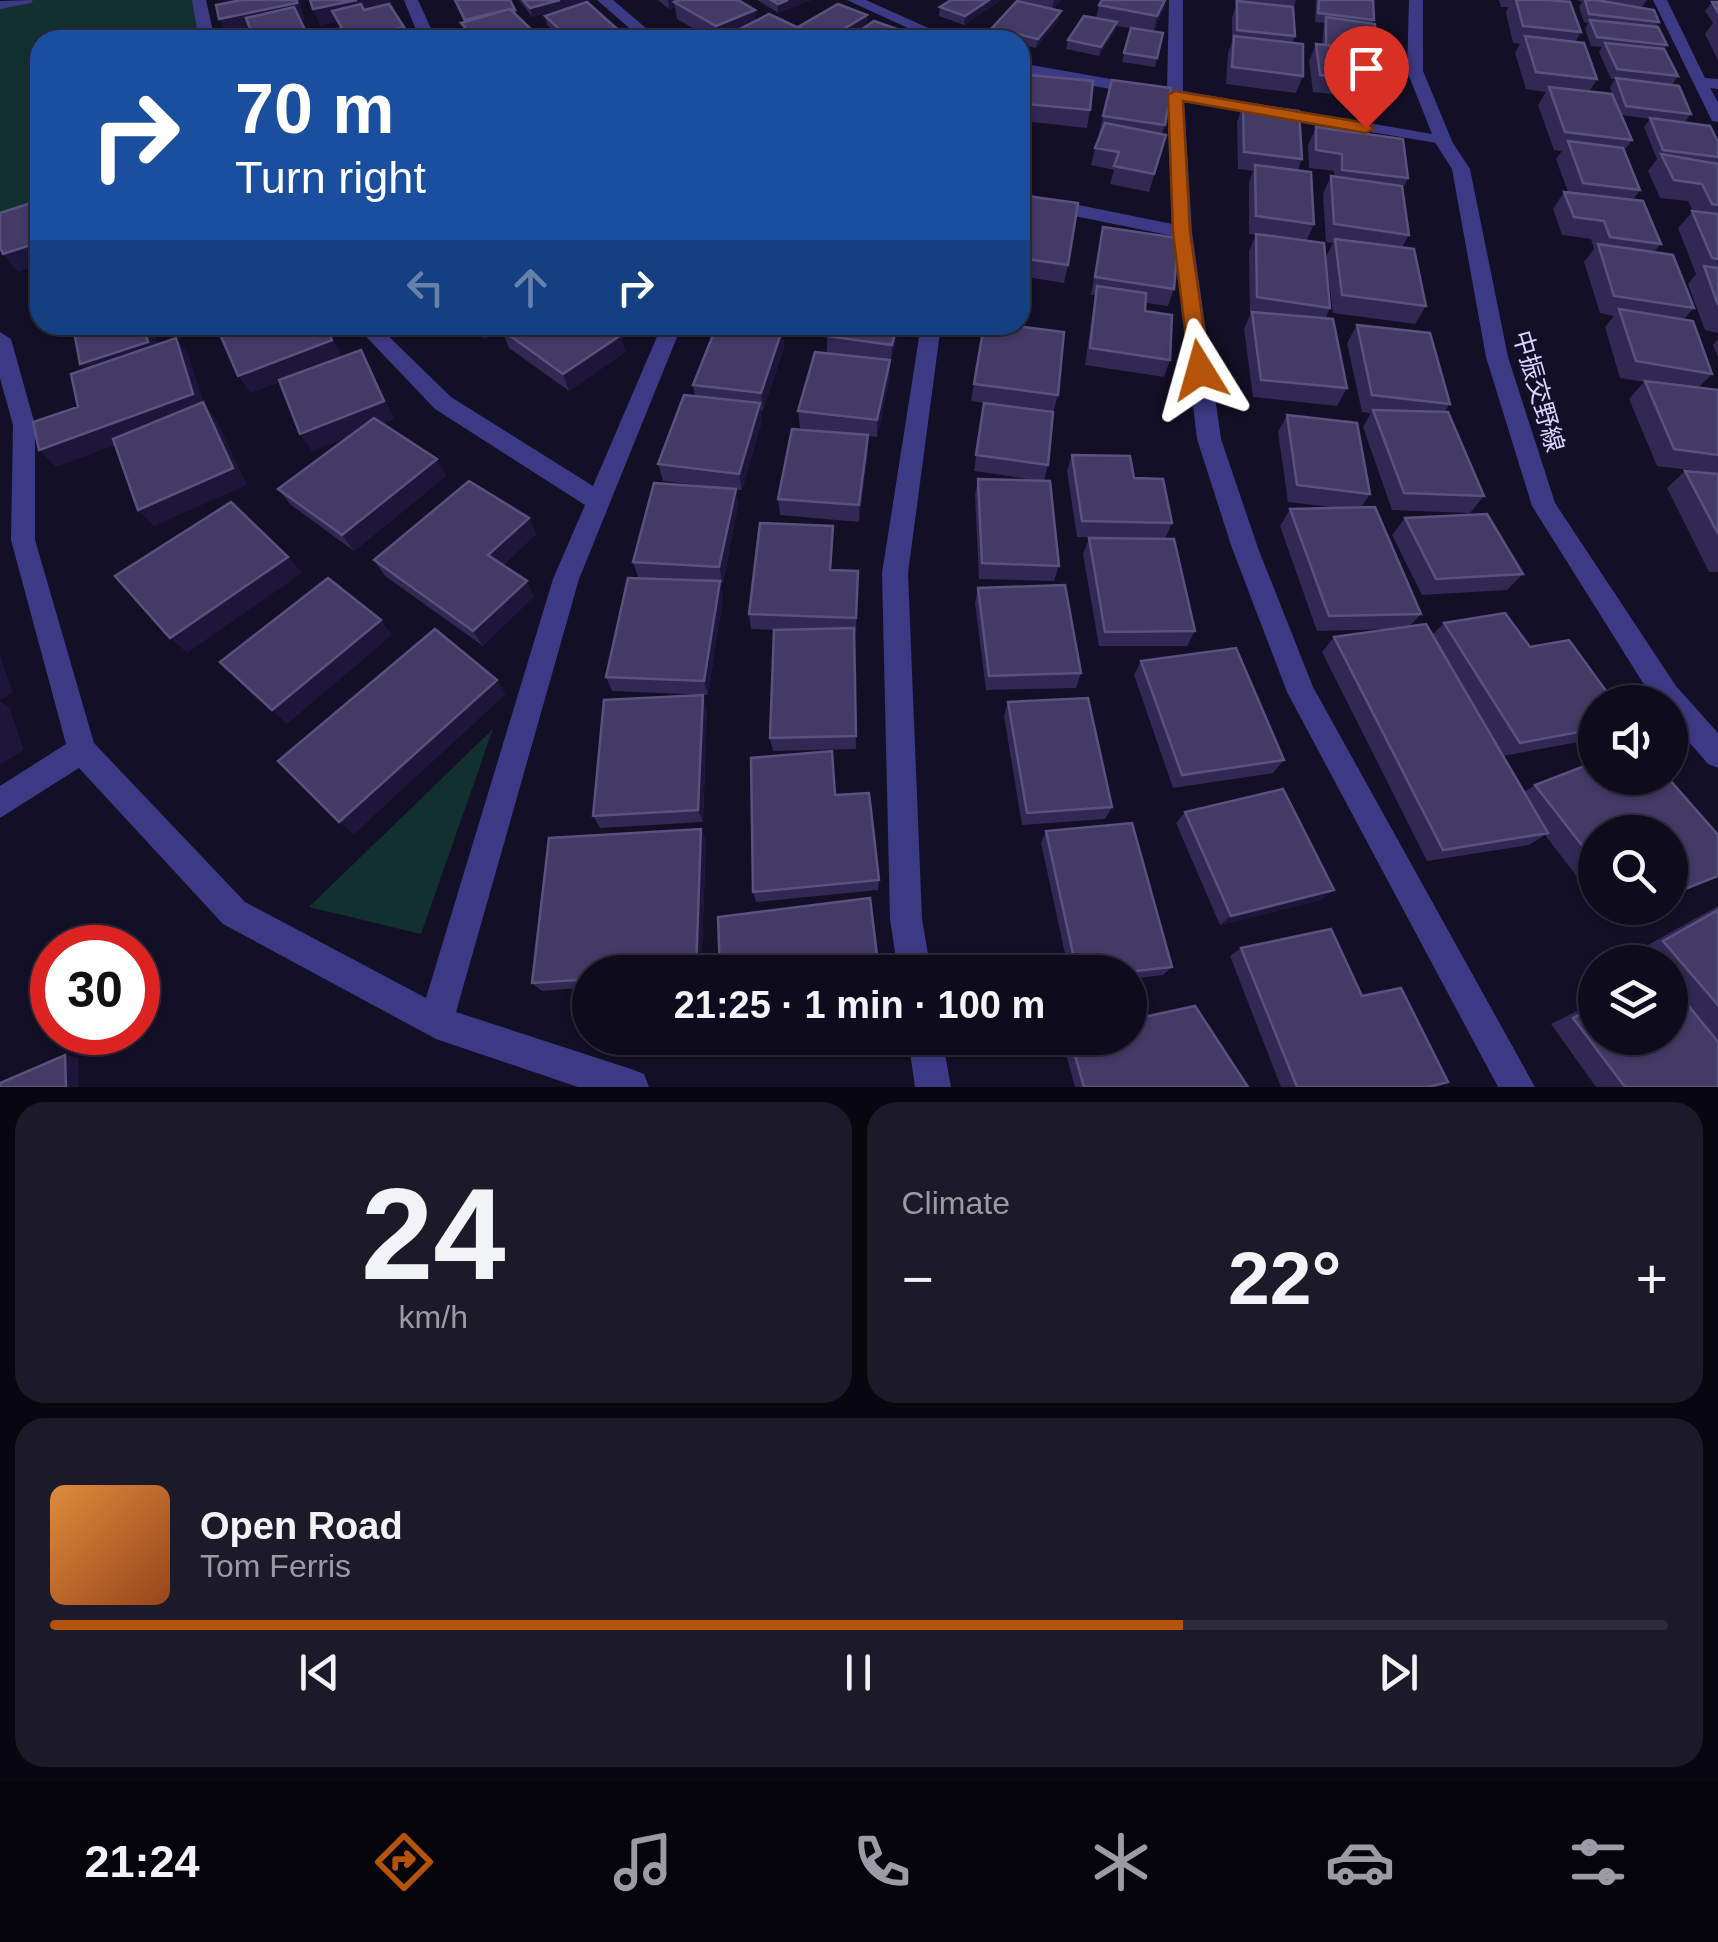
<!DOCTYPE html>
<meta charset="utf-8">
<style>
:root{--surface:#0e0b1c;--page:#1c1929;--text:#f1f3f6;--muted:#9b9ba3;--line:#2e2b3b;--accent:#b45309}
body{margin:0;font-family:Arial,"Noto Sans JP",sans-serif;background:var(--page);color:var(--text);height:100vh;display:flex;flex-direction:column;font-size:38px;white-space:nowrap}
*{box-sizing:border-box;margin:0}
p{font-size:32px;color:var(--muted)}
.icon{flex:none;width:55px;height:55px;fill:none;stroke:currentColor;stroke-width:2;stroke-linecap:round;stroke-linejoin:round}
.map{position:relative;height:1087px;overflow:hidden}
.panel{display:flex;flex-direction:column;gap:15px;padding:15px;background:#08060f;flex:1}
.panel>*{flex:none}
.banner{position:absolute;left:30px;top:30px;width:1000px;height:305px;border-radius:30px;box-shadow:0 2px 8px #0004,0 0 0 2px var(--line);background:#1a4fa0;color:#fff;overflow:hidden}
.fabs{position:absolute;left:1578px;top:685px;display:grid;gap:20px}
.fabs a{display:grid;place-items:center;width:110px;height:110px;border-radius:50%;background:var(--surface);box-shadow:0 2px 8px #0004,0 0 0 2px var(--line);font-size:50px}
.speed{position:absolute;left:30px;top:925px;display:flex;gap:20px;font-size:50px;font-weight:700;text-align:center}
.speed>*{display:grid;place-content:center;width:130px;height:130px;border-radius:50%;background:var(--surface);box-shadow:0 2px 8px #0004,0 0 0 2px var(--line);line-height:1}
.speed .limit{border:15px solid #d22;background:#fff;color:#111}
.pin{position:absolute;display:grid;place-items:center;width:85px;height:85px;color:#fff;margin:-102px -42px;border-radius:50% 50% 50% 0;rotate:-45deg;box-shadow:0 0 10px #0007}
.pin .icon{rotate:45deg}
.me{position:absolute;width:110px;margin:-55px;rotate:352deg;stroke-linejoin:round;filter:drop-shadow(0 0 8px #0008)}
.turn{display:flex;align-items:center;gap:35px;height:210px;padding:0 40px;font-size:45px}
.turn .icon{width:130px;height:130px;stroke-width:2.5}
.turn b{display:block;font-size:70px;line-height:85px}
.lanes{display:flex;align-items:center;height:95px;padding:0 40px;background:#0003;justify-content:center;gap:50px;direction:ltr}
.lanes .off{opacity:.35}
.big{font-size:75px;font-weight:700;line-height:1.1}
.panel .tile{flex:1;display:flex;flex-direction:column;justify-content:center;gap:15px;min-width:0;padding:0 35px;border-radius:30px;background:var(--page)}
.panel .dial{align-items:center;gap:0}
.dial b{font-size:130px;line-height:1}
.song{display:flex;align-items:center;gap:30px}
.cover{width:120px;height:120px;border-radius:15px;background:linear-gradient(135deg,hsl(30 70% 55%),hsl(20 70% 35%))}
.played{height:10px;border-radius:5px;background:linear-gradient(90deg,var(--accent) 70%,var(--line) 70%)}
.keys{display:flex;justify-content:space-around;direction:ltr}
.heat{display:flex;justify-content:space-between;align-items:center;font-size:55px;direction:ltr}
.panel .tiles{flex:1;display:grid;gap:15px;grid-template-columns:1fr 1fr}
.tile:last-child{grid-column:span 2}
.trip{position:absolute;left:572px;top:955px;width:575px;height:100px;border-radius:50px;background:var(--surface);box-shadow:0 2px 8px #0004,0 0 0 2px var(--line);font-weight:700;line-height:100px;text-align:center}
.tab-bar{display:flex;height:160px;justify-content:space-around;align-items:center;background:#06040b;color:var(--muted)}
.tab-bar .icon{width:70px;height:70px}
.tab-bar .on{color:var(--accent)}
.tab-bar b{font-size:45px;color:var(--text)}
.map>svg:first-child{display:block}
.green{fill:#12302f}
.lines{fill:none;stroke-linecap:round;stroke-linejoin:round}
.minor{fill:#3d3a85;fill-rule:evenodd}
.tertiary{fill:#3d3a85;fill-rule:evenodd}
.wall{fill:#312854}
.shaded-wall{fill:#1d163a}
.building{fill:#433a66;stroke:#5a527e;stroke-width:2.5}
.route{fill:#b45309;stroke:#753606;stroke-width:2.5}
.labels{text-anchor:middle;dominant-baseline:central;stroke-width:10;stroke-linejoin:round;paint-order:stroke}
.street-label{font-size:25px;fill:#d9d4ff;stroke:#130f26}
</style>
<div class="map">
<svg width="1718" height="1087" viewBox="0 0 1718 1087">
<rect width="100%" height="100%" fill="#130f26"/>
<!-- green -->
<path class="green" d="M30,0h169l8,40h-167v170l-40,13v-218z
M493,729l-72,205 -112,-27z"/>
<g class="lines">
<!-- minor -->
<path class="minor" d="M33,0l-2,3 -31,6v-8z
M192,0h14l9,40h-16z
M404,0h14l18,40h-16z
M597,0h16l47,40h-17z
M847,0h19l89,40h-21z
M1169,0h14v91l249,43 -25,-63 2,-71h14v71l29,70 -3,4 -265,-44 8,131 29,207 37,109 55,139 222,400h-37l-211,-395 -55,-144 -35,-109 -24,-203 -153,-31v-12l152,31 -5,-125 -147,-26v-10l147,26z
M1653,0h14l38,78 13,1v10l-8,-1 8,14v20l-6,-1z
M355,325h22l74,72 142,89 69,-161h20l-103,254 -123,433 175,57 13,5 5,13h-71l-142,-48 -213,-115 -144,-156 -79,50v-32l66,-42 -55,-204 2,-115 -13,-47v-46l11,7 24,86v115l59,203 151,159 181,96 127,-419 32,-74 -150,-96z
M921,325h20l-33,248 14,346 9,53h-33l-8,-53 -8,-346z
M908,1038h34l9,49h-36z"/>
<!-- tertiary -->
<path class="tertiary" d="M1443,136l6,1 21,32 38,188 47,146 121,183 42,47v35l-10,-4 -38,-44v-18h-15l-123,-196 -46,-149 -34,-188 -18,-28z"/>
</g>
<!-- wall -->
<path class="wall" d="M454,0l61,10 2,5 19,19 1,6h-70l-6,-17 3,-1z
M519,0h71l1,1 -59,16z
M658,0h80l17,10 1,11 42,7 69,-4 -26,16h-108l-1,-3 -7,3h-12l-36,-21 -2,-12 -6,2z
M757,0h54l-33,13z
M948,0h53l-37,25 -25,-9 1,-9 10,-6z
M1018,0h43l-9,9 7,11 -23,28 -16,-4v-4h-17l-12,-3 1,-9 52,-21z
M1235,0h61l-3,10 2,26 -3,7 11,33 -7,17 -70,-9 2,-31 4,-12v-23l3,-10z
M1316,0h57l-1,23 4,27 16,33 -8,17 -71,-8 -4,-31 7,-17h6l2,-21 -9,-1z
M1499,0h72l-2,2 12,30 -6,10 22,37 -8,13 25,7 -4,-12 5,-8h-4l-12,-27 3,-5 -11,-1 -6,-17 3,-6 -4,-1 -5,-15 3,-5 -5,-2h70l-6,8 18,14 -3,5 11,18 -3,4 14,27 -6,9 19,29 -7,9 34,19v191l-13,-3 -17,-46 8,-10 -18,-46 15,-17 -5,-10 -28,-3 -12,-27 9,-12 -13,-32 6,-8 -29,-4 11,25 -8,11 16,39 -7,10 28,44 -7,8 40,56 -11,12 29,54 -14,14 20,2v182h-9l-42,-84 18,-17 28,2 -56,-7 -28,-67 15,-17 -24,-4 -15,-51 9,-11 -14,-3 -16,-51 10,-13 -3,-10 -29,-4 -9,-26 11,-17h4l-12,-33 6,-8 -8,-1 -16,-45 8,-13 -20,-3 -11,-36 5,-9 -7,-1 -7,-30 2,-6h-7z
M1712,2h6v58l-13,-26 8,-11 -8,-12z
M1099,5h67l-12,26 9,2 -8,34 -33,-5 9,-34 -15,-2 -1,5 -16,25 -33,-7 2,-9 28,-22z
M545,16l71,12 2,8 8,4h-62l-17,-15z
M1029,75l61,35 -3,18 -65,-7z
M1112,80l53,45 -3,9 4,1 -17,57 -39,-8 4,-14 -23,-5 4,-17 5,-14 -1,-1z
M1243,104l59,55 -4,11 16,54 -7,16 23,68 -5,11 22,69 -10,18 -84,-9 -9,-68 6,-14 -1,-64 7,-16 -7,-1v-52l4,-11 -15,-2 -1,-47z
M1316,127l92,51 -5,10 6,47 -7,12 24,59 -11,18 -82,-11 -7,-56 7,-14 -7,-1 -3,-48 8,-18 3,1v-6l-25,-3 -1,-23z
M1020,195l48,70 -4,18 -44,-7z
M1103,227l71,62 -6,17 -22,-3 -1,8 25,49 -6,17 -79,-12 10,-70h-4z
M467,325h40l-22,14z
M717,325h85l-4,9 -16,-3 2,16 -21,64 -2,-1 1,10 -20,70h-6l2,15 -15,78h-3l3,14 -15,98 -96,-4 -6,-14 32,-100 -5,-15 89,-74 -59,-7 -5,-17 37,-68 -2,-11z
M900,325l-10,37v15l-13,60 -9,-1v16l-9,70 -79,-7 -2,-16 70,-65 -48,-6 -2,-17 29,-58v-17z
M984,325l74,70 -5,18 -5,52 -4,16 15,85 -5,15 -75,-2 -4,-83 3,-17 63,2 -67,-10 10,-68 -13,-2z
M1357,325l93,79 -6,8 40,84 -14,17 -78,-3 -29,-83 8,-14 -9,-1 -15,-69z
M502,330l119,5 4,17 -56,39 -60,-43z
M1718,339v18l-5,-12z
M361,350l33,69 -12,4 64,53 -92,75 -63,-46 -13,-16 71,-53 -37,15 -32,-69 -29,11z
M1287,415l83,79 -9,14 60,106 -12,13 23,8 12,-12 86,24 65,55v37l-92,17 21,36 11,-7 60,47v68l-50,-65 -16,10 -102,16 -105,-209 12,-15 57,-8 -74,2 -37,-105 10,-17 49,-1 -51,-6 -10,-70z
M1072,455l62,23 38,45 -7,16 30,92 -8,15h-88l-16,-92 6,-16h51l-63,-1 -10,-66z
M529,518l7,16 -33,31 31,31 -51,50 -98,-70 -11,-16z
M1405,518l118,56 -16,16 -85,5 -30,-60z
M833,526l-2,44 27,1 -2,62 -2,-1 2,117 -83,2 -3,-13 8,-108 -27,-1 -2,-15z
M978,588l103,85 -5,15 -90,2 -11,-87z
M1141,661l143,99 -11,13 -100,15 -39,-113z
M1008,702l104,105 -7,12 -83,6 -18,-109z
M707,709l-4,113 -103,6 -7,-12z
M835,795l44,85 -1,10 -122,12 -3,-10z
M1185,812l136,88 -101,25 -44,-102z
M1046,831l126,136 -9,8 -33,4v-7h-61l-28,-129z
M706,840l-5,132h-111v15l-48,4 -10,-8z
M1718,906v181h-122l-45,-63 44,-22v36h75v-76h-20l-11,-12z
M1601,908h39l-30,12z
M1241,948l121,48 68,91h-149l-51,-131z
M1064,1038h66l118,49h-173l-13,-48z"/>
<!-- shaded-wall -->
<path class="shaded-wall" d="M297,0h2l6,20 -77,16 -9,-17z
M357,0h34l4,10 -56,12 -7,-11 5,11 -17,4 -7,-17z
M560,0h30l1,1 -59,16 -2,-9z
M668,0h32l-26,2 1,5 -6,2z
M788,0h23l-33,13v-9z
M989,0h12l-37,25 1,-9z
M1054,0h7l-9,9z
M1165,0h2l-1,5 -13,28 4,-17z
M755,10l2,17 -25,6v4l-7,3h-7l-2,-14z
M1061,11l-2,9 -23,28 2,-9z
M867,15v9l-26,16h-14z
M1117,22l-2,9 -16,25 2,-9z
M404,27l5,13h-57z
M616,28l2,9 -10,3h-30z
M306,32l4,8h-38z
M536,34l1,6h-21z
M40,242v23l-22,7 -15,-18z
M143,325h10l8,35 -65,21 -16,-17z
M325,325l18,33 -92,35 -13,-17z
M480,325h27l-22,14z
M897,325h3l-9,37 1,-17z
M782,330l2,17 -21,64 -2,-18z
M621,335l4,17 -56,39 -6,-17z
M176,338l13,18 15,48 12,15 31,66 -93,41 -16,-16 69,-99 -151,56 -17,-17z
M361,350l33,69 -82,32 -12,-17z
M890,360v17l-13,60v-17z
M760,403l2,17 -20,70 -3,-16z
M868,435v17l-9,70v-17z
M437,459l9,17 -92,75 -12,-16z
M736,489l2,16 -15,78 -4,-16z
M529,518l7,16 -40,37 -8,-16z
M833,526v16l-3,44v-16z
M288,557l14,16 -115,80 -17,-15z
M527,581l7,15 -51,50 -10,-15z
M720,581l3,16 -15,98 -4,-14z
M381,620l11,15 -105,89 -15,-14z
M0,656l13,37 -13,7z
M497,680l9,14 -152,140 -15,-12z
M703,695l4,14 -4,113 -5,-12z
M0,701l9,6 15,43 -24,14z
M701,829l5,11 -5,132h-4z
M1334,890l-13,10 -101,25 11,-9z
M65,1055l13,3 1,29h-13z"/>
<!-- building -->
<path class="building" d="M241,0h56v3l-78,16 -3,-14z
M310,0h47l-44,9z
M455,0h55l5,10h-3l-2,-1 -45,11z
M523,0h37l-30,8z
M679,0h59l17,10 -39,16 -42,-24z
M771,0h17l-10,4z
M951,0h38l-24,16 -25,-9z
M1102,0h63l-8,16 -58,-11z
M1319,0h54l1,20 -56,-7z
M1516,0h33l21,2 11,30 -58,-6z
M1585,0h11l58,10 5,12 -70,-8z
M1017,1l44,10 -23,28 -46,-11z
M1237,1l56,6 2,29 -58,-6z
M587,2l29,26 -38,12h-7l-26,-24z
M1712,2h6v10z
M361,4l3,6 25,-6 15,23 -52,13h-31l-3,-6 24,-6 -10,-17z
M838,4l29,11 -40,24 -29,-12z
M294,7l12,25 -34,8h-39l-2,-5 20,-4 -5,-13z
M510,9l26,25 -20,6h-39l-16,-17z
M769,14l53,25 -76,1 -14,-7z
M1084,16l33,6 -16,25 -33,-7z
M1326,17l49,7 1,26 -50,-5z
M1590,20l68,7 9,18 -70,-8z
M874,21l49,17 -3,2h-73z
M1131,28l32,5 -6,25 -33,-5z
M398,33l5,7h-33z
M620,35l6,5h-20z
M938,35l14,5h-20z
M307,36l2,4h-20z
M1234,36l69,8v32l-71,-9z
M1525,36l59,7 13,36 -61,-7z
M1605,43l59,6 14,27 -61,-7z
M1316,44l69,7 7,32 -72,-8z
M1029,75l64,6 -3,29 -65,-6z
M1616,78l63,8 12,28 -65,-8z
M1112,80l59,8 -6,37 -62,-9z
M1549,87l63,7 20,46 -67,-8z
M1243,104l56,7 3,48 -58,-7z
M1650,118l60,8 8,16v15l-55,-7z
M1105,123l61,12 -12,39 -40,-8 5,-14 -24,-4z
M1316,127l87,12 5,39 -66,-8v-16l-26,-4z
M1568,141l55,7 17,42 -57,-7z
M1661,154l57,10v41l-6,-1 -10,-20 -28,-4z
M1255,165l56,7 3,52 -58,-8z
M1331,176l71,10 7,49 -75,-11z
M1564,192l79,9 18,43 -51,-7 -6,-16 -30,-4z
M1020,195l58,8 -10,62 -48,-7z
M40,200v42l-37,12 -3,-7v-34z
M1692,211l26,3v45l-6,-1z
M1103,227l75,11 -4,51 -79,-12z
M1256,234l68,9 6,65 -73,-11z
M1335,239l79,10 12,57 -84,-11z
M1598,244l75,11 21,53 -80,-12z
M1704,266l14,2v37z
M1097,286l49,7 -1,18 27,4 -2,45 -80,-12z
M1619,309l74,12 19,53 -76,-13z
M1252,312l81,7 14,69 -86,-8z
M73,325h70l5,17 -68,22z
M222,325h102l8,15 -94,36 -21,-49z
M511,325h95l15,10 -58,39 -61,-44z
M717,325h26l39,5 -21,63 -68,-8z
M830,325h67l-5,20 -65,-9z
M984,325h23l57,7 -6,63 -84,-11z
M1357,325l73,8 20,71 -78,-9z
M176,338l17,56 -154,56 -6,-28 45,-15 -7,-33z
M361,350l23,51 -84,33 -21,-54z
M815,352l75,8 -13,60 -79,-9z
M1645,381l73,9v65l-44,-6z
M684,395l76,8 -21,71 -81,-10z
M203,402l30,66 -95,42 -25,-71z
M984,403l69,9 -5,53 -72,-10z
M1373,410l75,2 36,84 -80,-3z
M1287,415l70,8 13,71 -73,-9z
M374,418l63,41 -95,76 -64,-46z
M792,429l76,6 -9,70 -81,-6z
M1072,455l58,1 4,22 29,1 9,44 -90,-2z
M1685,471l33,3v60z
M978,479l72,2 9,85 -77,-3z
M469,481l60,37 -41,37 39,26 -54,50 -99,-71z
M654,483l82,6 -17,78 -86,-5z
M231,502l57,55 -118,81 -55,-62z
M1375,507l46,107 -92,2 -39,-107z
M1487,514l36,60 -87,5 -31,-61z
M760,523l73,3 -3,44 28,1 -2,47 -107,-4z
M1089,538l85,1 21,92 -90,1z
M328,578l53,42 -109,90 -52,-48z
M628,578l92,3 -16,100 -98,-4z
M1065,585l16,88 -92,3 -11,-88z
M1505,613l25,34 39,-7 45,62h-19v27l-75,14 -76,-120z
M1426,624l122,209 -105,17 -109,-213z
M854,628l2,108 -86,2 4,-108z
M435,629l62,51 -158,142 -61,-61z
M1236,648l48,112 -102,15 -41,-114z
M703,695l-5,115 -105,6 11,-116z
M1088,698l24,109 -85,6 -19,-111z
M832,751l3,44 34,-2 10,87 -126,12 -2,-134z
M1595,762v16h73l50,57v41l-48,19v-63h-75v30l-60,-77z
M1283,789l51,101 -103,26 -46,-104z
M1132,823l40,144 -46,5h-49l-31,-141z
M701,829l-5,142 -106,1v7l-58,4 17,-145z
M870,898l9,74h-159l-2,-55z
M1718,910v95l-55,-64z
M1331,929l31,67 39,-8 47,94 -19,5h-132l-56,-139z
M1670,983l48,59v45h-93l-52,-69 22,-11v31h75z
M1195,1006l53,81h-164l-14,-49h60v-18z
M65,1055l1,32h-66v-4z"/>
<!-- route -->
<path class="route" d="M1175,91l191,32 8,5 -8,5 -183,-32 7,131 20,138 -10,7 -10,-7 -17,-138 -5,-137z"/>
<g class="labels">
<!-- street labels -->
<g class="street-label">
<text transform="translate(1539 391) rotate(74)">中振交野線</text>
</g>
</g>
</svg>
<div class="fabs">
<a><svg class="icon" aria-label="sound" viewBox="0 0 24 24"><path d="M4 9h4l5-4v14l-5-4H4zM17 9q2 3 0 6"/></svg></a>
<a><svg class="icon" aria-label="search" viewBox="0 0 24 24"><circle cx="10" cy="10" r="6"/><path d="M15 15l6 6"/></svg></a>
<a><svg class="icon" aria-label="layers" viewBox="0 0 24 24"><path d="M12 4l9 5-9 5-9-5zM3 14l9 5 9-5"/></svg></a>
</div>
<div class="speed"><div class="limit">30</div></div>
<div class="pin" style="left:1366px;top:128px;background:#d93025"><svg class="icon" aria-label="arrive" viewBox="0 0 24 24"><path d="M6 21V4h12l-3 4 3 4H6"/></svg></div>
<svg class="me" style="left:1200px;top:370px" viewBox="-20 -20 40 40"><path d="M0-17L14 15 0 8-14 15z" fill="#b45309" stroke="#fff" stroke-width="4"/></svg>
<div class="trip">21:25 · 1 min · 100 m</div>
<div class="banner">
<div class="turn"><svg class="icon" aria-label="right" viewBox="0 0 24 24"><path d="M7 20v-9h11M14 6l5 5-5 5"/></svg><div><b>70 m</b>Turn right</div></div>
<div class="lanes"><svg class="icon off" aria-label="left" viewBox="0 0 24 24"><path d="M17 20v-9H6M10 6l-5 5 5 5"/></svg><svg class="icon off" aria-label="ahead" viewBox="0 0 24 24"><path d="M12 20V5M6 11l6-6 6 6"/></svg><svg class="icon" aria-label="right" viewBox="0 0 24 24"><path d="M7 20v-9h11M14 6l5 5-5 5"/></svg></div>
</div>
</div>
<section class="panel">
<div class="tiles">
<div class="tile dial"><b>24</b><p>km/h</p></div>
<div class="tile"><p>Climate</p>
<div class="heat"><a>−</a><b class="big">22°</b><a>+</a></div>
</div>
<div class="tile">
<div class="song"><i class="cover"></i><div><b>Open Road</b><p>Tom Ferris</p></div></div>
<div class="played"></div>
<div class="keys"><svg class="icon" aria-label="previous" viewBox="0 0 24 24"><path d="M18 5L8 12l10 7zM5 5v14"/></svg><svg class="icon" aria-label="pause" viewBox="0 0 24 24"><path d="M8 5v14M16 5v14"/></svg><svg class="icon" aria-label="next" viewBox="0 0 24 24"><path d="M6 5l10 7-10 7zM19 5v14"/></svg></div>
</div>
</div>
</section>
<nav class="tab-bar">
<b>21:24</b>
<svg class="icon on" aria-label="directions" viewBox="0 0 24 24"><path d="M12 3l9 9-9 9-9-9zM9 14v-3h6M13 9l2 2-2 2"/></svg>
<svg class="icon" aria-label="music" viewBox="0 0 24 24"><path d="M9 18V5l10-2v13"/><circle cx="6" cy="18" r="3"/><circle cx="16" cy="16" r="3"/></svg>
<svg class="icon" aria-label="phone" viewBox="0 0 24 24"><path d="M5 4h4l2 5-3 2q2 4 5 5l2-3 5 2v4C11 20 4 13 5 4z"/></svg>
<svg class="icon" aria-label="climate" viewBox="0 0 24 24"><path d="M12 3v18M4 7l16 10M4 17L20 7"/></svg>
<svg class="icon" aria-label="car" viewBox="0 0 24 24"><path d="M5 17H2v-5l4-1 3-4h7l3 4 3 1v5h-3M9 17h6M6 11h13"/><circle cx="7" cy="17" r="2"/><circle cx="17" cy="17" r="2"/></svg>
<svg class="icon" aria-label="filters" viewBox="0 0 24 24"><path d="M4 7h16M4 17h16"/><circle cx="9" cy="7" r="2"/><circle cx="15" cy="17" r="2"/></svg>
</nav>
